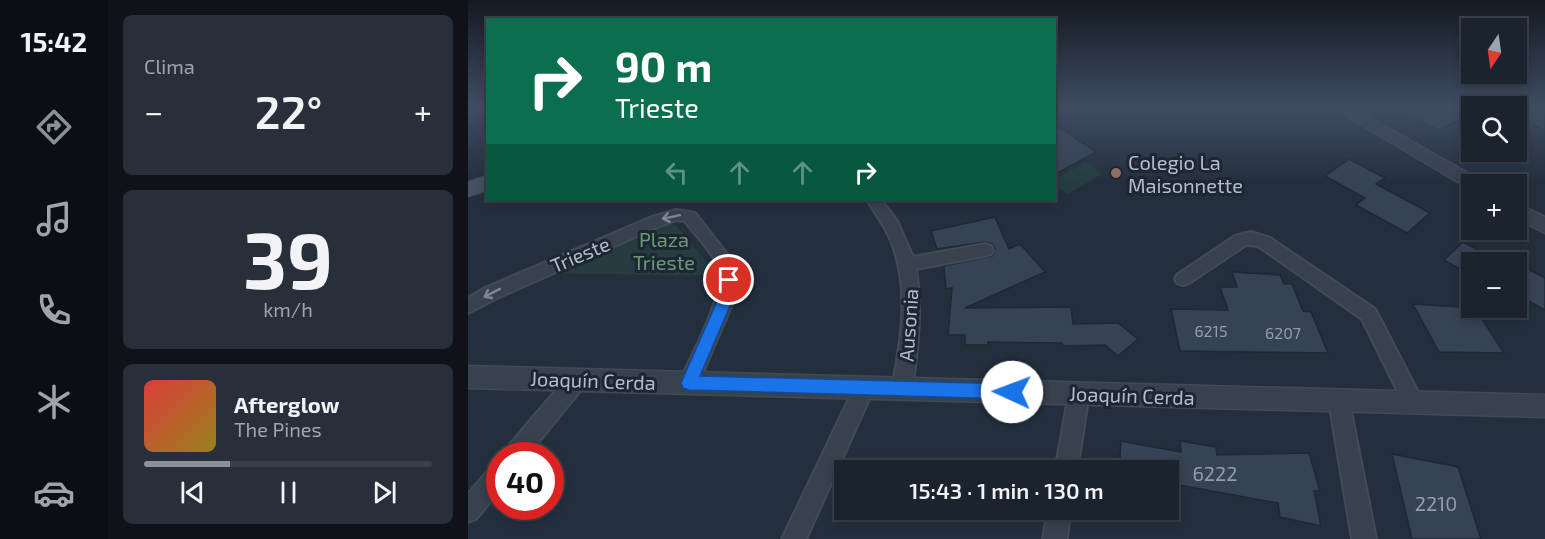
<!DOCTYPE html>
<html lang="es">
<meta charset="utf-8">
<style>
:root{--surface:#1b232e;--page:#282f3a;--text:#f1f3f6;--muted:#a0a4aa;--line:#39404a;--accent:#8c9099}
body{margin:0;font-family:"Exo 2",sans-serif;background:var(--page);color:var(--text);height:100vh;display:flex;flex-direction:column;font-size:22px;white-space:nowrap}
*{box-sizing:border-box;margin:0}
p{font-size:20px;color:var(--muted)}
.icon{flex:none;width:33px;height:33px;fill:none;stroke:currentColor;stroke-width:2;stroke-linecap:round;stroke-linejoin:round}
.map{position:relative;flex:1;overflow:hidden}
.side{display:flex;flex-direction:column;gap:15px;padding:15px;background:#0f1319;width:360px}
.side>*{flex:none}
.hud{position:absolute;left:18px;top:18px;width:570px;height:183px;border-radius:0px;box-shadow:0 3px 9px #0003,0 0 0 2px var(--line);background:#0b6e4f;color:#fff;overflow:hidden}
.needle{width:39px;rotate:193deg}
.fabs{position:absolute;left:993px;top:18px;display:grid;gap:12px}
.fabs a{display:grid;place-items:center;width:66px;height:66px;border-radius:0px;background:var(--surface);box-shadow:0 3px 9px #0003,0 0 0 2px var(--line);font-size:30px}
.speed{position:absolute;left:18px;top:442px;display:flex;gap:12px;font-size:30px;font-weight:700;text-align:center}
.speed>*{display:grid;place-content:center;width:78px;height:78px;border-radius:50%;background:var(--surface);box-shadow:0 3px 9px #0003,0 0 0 2px var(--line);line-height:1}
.speed .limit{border:9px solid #d22;background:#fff;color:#111}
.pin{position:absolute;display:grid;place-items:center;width:51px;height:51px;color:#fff;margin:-26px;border:3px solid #fff;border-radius:50%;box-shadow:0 2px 6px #0007}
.me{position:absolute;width:66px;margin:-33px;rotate:272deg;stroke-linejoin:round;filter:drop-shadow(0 0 4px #0008)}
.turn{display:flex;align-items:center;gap:21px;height:126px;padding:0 30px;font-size:27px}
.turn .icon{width:78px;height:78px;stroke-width:2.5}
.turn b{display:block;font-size:42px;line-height:51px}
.lanes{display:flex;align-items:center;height:57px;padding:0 30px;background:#0003;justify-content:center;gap:30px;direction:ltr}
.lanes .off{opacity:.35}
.big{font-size:45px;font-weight:600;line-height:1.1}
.side .tile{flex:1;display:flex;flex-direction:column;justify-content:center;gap:9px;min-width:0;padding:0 21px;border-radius:9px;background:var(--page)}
.side .dial{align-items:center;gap:0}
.dial b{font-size:78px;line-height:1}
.song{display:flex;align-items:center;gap:18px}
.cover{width:72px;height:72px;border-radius:9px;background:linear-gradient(135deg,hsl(0 70% 55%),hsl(50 70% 35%))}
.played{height:6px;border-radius:3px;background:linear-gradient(90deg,var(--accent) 30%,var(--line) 30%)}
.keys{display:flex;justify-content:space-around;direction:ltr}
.heat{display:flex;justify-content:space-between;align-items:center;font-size:33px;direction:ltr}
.trip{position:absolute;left:366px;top:460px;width:345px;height:60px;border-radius:0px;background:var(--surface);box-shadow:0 3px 9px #0003,0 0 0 2px var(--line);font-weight:600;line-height:60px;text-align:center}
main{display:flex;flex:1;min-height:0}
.menu{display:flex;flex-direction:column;width:108px;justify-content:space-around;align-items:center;background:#0b0e12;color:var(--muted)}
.menu .icon{width:42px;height:42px}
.menu .on{color:var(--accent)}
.menu b{font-size:27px;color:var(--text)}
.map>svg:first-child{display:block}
.green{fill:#263c3f}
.building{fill:#364354;stroke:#1f2835;stroke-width:1.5}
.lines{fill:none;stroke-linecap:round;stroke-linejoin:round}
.minor-casing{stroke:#414a57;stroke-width:4}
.tertiary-casing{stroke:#414a57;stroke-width:3}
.secondary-casing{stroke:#414a57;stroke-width:3}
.minor{fill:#38414e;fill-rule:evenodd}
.tertiary{fill:#38414e;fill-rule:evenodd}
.secondary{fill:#465061;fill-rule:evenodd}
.oneway{stroke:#7c8592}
.route{fill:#1a73e8;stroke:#114b97;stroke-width:1.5}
.education-dot{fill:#8d6e63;stroke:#1d2633;stroke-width:2}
.labels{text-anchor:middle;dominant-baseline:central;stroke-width:6;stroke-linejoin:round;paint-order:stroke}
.number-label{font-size:16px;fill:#929caa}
.poi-label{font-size:20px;fill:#b4bcc9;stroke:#1d2633;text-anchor:start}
.park-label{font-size:20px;fill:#6b9a76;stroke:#1d2633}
.street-label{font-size:20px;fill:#b4bcc9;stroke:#1d2633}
.near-number-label{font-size:20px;fill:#929caa}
</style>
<main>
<nav class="menu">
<b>15:42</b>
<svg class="icon on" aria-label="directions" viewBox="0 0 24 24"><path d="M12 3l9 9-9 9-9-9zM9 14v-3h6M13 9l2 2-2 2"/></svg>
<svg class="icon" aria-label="music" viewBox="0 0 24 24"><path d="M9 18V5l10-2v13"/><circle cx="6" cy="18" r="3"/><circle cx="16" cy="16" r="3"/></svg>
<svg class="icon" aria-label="phone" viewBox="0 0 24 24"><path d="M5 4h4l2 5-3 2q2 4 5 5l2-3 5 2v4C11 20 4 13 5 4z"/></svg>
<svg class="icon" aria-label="climate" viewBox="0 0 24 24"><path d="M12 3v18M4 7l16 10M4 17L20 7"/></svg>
<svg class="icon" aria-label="car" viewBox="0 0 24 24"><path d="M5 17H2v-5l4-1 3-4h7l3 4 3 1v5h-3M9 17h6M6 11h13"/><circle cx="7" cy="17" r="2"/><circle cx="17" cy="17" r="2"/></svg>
</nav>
<section class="side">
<div class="tile"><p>Clima</p>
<div class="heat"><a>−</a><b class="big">22°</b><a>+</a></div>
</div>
<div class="tile dial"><b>39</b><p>km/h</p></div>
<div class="tile">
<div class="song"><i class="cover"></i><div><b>Afterglow</b><p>The Pines</p></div></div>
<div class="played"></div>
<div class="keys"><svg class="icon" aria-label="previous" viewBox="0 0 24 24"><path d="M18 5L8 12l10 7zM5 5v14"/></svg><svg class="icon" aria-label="pause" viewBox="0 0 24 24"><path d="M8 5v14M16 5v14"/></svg><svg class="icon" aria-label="next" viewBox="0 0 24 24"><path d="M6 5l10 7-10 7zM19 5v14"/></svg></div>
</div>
</section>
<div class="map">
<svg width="1077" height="539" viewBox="0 0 1077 539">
<rect width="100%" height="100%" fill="#242f3e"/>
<!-- green -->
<path class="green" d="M618,162l16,12 -35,20 -12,-9v-6z
M196,223l12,2 42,51 -175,-3z"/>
<!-- building -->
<path class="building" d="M926,107h78v7l-34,16z
M1048,107h29v23l-29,-13z
M586,124l42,28 -42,23z
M881,159l36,19 -9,6 54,29 -23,20 -51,-28 9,-7 -40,-22z
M527,217l14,32 11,-5 25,28 -80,36 106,-1 2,17 45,-1 20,16 -20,17 -13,-11 -42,1 -1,-3 -74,-1v3h-23v-10h-17l4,-47 -6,1 -2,-23 48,-10 3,-7 -3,-5 -7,-2 -48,7 -6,-18z
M995,242l38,20h-29v14l-28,-16z
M1048,263l29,15v32l-29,-16z
M764,272l48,3 4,9h8l11,27 8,1 17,41 -148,-2 -9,-42 57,1 -8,-23h17z
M945,304l62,4 29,45 -65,-1z
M653,441l60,11 -1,-11 36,6 1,8 92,-2 11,38h-6l7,35 -41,-9 -2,-14 -110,-20v-12h-49z
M924,454l66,13 23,72h-69z"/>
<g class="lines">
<!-- minor casing -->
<g class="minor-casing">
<path id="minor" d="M399,200h14l16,21 16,36 72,-13 6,2 2,4 -2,4 -6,2 -69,13c6,40 2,79 -4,120l-3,6 -7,3 -7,-3 -3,-6c9,-47 18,-99 0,-146 -6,-16 -16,-29 -25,-43z
M208,210l19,3 36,46 6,21 -3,19 -38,90 -7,2 -7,-2 -3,-6c12,-27 48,-90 39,-117 -6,-15 -23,-31 -33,-45l-9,-1 -14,5 -165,73 -29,15v-15l17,-10 167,-71z
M783,232l19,6 105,71 48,93 -3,6 -7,3 -7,-3 -44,-89 -104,-73 -12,-1 -57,38 -6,2 -6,-2 -2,-4 2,-4 58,-39z
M109,372l7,2 3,6 -3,6 -57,70h-24l3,-7 64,-75z
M396,379l7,3 3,6 -68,151h-24l75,-157z
M611,384l7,3 3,6 -12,78h-22l14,-78 3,-6z
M871,392l7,3 3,6 27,138h-24l-23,-138 3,-6z
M32,463v27l-24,29 -8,3v-28l24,-28z
M580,510h22l-3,29h-24z"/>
</g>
<!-- tertiary casing -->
<g class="tertiary-casing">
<path id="tertiary" d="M864,107h19l129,73 3,4h-11v5l-4,-1z
M1048,203l29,14v16l-29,-15z
M0,366l1077,29v22l-1077,-29z"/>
</g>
<!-- secondary casing -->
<g class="secondary-casing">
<path id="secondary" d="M20,176v14l-20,6v-14z"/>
</g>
<!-- minor -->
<use href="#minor" class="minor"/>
<!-- tertiary -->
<use href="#tertiary" class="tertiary"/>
<!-- secondary -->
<use href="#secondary" class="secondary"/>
</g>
<!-- one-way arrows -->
<defs><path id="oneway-shaft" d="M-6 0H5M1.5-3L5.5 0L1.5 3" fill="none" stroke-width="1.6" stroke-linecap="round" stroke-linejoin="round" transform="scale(1.5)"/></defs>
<g class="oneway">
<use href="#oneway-shaft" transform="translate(203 217) rotate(168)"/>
<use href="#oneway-shaft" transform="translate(24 293) rotate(153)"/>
</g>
<!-- sky -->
<linearGradient id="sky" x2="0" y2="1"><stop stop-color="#141a22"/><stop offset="0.59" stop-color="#3f4d63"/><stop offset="1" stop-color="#3f4d63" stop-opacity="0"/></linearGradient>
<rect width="1077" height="182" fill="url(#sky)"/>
<!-- route -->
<path class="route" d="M261,275l7,5 -3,19 -33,77 312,8 6,2 2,6 -2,5 -6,2 -323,-9 -6,-2 -2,-5 37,-84 4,-19z"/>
<!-- markers -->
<circle class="education-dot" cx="648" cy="173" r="6"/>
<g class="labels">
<!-- number labels -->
<g class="number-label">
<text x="743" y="330">6215</text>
<text x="815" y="332">6207</text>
</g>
<!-- poi labels -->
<g class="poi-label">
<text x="660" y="162">Colegio La<tspan x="660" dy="23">Maisonnette</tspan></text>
</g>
<!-- park labels -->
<g class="park-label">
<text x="196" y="239">Plaza<tspan x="196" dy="23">Trieste</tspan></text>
</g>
<!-- street labels -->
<g class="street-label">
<text transform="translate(112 254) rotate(-23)">Trieste</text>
<text transform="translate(440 325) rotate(-86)">Ausonia</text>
<text transform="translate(125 380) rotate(2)">Joaquín Cerda</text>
<text transform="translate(664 395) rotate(2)">Joaquín Cerda</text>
</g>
<!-- near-number labels -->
<g class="near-number-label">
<text x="747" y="473">6222</text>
<text x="968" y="503">2210</text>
</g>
</g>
</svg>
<div class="fabs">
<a><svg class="needle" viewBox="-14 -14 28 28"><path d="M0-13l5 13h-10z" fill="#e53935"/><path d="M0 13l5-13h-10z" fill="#a0a4aa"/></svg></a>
<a><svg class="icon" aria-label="search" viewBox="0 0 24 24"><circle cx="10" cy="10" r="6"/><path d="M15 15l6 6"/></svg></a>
<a>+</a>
<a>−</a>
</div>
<div class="speed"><div class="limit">40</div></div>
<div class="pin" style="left:261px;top:280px;background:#d93025"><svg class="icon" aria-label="arrive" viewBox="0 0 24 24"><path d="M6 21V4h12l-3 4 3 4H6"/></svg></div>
<svg class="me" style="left:544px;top:392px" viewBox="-20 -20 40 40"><circle r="19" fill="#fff"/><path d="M0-13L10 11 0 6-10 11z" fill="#1a73e8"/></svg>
<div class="trip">15:43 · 1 min · 130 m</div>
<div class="hud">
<div class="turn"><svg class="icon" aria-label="right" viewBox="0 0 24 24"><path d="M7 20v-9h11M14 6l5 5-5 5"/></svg><div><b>90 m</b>Trieste</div></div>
<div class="lanes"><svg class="icon off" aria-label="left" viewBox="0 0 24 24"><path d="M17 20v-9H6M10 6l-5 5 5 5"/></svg><svg class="icon off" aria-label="ahead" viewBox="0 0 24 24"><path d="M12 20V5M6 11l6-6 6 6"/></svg><svg class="icon off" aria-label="ahead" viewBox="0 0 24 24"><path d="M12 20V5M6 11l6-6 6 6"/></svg><svg class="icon" aria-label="right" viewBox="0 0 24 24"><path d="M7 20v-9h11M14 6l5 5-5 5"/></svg></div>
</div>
</div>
</main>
